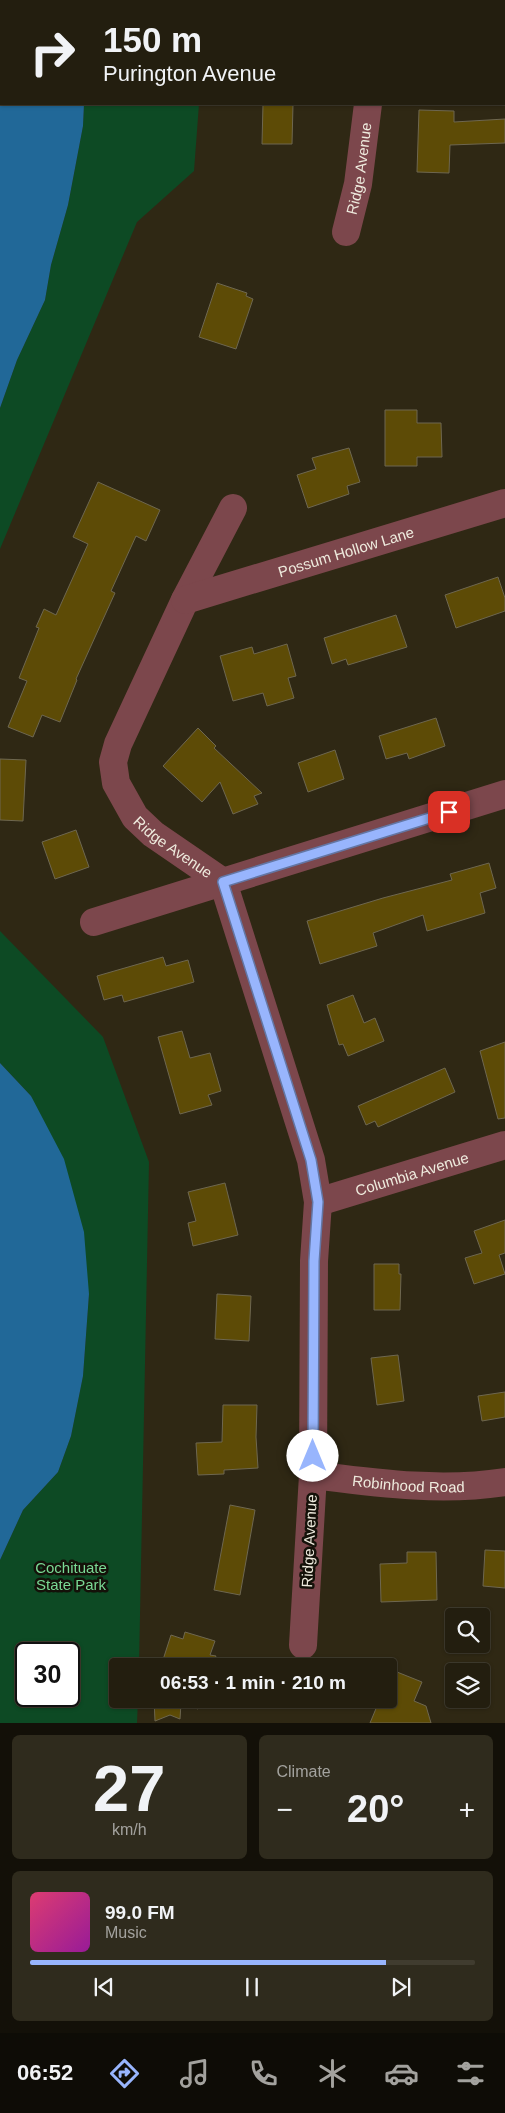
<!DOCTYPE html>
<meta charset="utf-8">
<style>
:root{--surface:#231e0f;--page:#2f2b1d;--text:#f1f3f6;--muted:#a3a29e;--line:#403c2f;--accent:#98b5fd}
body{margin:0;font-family:Arial,sans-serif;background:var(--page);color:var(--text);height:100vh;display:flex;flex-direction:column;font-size:19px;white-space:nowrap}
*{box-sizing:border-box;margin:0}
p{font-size:16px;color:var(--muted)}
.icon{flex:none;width:28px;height:28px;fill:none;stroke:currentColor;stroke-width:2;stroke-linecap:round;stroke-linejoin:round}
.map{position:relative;height:1723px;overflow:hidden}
.panel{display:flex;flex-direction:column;gap:12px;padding:12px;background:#131008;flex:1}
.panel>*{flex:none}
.hud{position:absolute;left:0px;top:0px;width:505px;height:105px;box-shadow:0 1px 4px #0004,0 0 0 1px var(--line);background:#231e0f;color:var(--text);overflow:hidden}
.controls{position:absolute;left:445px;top:1608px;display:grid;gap:10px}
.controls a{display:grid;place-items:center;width:45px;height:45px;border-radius:5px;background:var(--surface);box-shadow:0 1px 4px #0004,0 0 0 1px var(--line);font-size:25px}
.speed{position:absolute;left:15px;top:1642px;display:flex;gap:10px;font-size:25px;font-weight:700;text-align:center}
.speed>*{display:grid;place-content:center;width:65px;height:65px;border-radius:50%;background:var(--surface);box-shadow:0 1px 4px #0004,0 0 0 1px var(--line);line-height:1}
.speed .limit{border:2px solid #111;border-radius:8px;background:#fff;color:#111}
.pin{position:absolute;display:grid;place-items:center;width:42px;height:42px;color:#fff;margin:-21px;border-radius:10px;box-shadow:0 2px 8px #0006}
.me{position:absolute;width:55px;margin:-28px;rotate:0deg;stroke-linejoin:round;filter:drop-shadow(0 0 4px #0008)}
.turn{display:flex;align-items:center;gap:18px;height:105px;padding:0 20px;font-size:22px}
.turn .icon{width:65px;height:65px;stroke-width:2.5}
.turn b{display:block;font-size:35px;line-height:42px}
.big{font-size:38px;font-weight:600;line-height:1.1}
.panel .tile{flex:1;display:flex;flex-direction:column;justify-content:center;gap:8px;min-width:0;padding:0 18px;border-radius:8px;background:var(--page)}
.panel .dial{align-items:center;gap:0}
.dial b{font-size:65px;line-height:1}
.song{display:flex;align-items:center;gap:15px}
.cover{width:60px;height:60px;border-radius:8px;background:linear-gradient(135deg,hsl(340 70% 55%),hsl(300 70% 35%))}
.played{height:5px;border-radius:2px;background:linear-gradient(90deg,var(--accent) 80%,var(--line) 80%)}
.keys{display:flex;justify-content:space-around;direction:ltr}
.heat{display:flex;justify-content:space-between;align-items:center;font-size:28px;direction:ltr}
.panel .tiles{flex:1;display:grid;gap:12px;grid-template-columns:1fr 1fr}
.tile:last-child{grid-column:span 2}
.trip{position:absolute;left:109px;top:1658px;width:288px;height:50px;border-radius:5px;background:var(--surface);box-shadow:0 1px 4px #0004,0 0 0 1px var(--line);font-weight:600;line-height:50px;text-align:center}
.dock{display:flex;height:80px;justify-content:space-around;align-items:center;background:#0e0c06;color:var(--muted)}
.dock .icon{width:35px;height:35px}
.dock .selected{color:var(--accent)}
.dock b{font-size:22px;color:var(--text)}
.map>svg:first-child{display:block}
.green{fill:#0d4a24;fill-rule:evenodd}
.water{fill:#216898}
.building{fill:#5d4b06;stroke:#6e6750}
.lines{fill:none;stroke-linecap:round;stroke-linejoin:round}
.minor{stroke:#7c474c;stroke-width:28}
.route-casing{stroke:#6376a4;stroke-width:12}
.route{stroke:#98b5fd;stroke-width:9}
.labels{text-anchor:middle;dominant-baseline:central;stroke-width:5;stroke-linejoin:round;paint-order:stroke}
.street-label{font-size:15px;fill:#eeeadd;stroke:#141109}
.park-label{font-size:15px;fill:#7ad994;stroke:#141109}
</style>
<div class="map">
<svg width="505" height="1723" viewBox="0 0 505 1723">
<rect width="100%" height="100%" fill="#2f2814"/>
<!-- green -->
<path class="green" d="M84,104h115l-5,67 -57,51 -137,327v-141l17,-48 28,-60 6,-35 17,-60 15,-79z
M0,931l103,106 46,125 -10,504h-21v33h20l-1,24h-137v-163l23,-50 35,-38 13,-36 12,-60 6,-82 -58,-198 -31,-33zM26,1654h43v42h-43z"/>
<!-- water -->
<path class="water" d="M0,0l81,1h-80v103h83l-1,22 -15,79 -17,60 -6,35 -28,60 -17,48z
M0,1063l31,33 33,63 20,73 5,62 -6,82 -12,60 -13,36 -35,38 -23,50z"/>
<!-- building -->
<path class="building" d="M263,104h30l-1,40h-30z
M419,110l35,1v11l51,-3v24l-55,2 -1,28 -32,-1z
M217,283l30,10 -1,3 7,3 -17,50 -37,-12z
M385,410h32v13h24l1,34h-25v9h-32z
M349,448l11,34 -13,4 2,8 -41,14 -11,-33 19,-6 -4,-11z
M98,482l62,28 -14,31 -10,-5 -25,55 4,2 -39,86 1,1 -17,42 -18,-7 -9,22 -25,-10 19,-46 -8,-3 20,-50 -3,-1 8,-18 12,6 32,-71 -15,-7z
M498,577l7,21v13l-49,17 -11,-33z
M396,615l11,32 -59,18 -2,-6 -14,5 -8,-26z
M287,644l9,32 -8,2 6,20 -27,8 -4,-13 -30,8 -13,-45 32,-9 2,7z
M436,718l9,28 -36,13 -2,-6 -21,6 -7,-23z
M198,728l18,18 -2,2 48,45 -8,3 4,8 -25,10 -13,-32 -18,20 -39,-36z
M335,750l9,29 -36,13 -10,-29z
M0,759l26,1 -3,61 -23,-1z
M76,830l13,37 -34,12 -13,-37z
M489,863l7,25 -16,5 5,20 -58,18 -4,-16 -50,18 4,13 -57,18 -13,-43 76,-23 69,-18 -2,-6z
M163,957l3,9 22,-6 6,22 -70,20 -2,-7 -18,5 -7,-24z
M353,995l11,28 11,-5 9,23 -36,15 -5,-12 -4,1 -12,-40z
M182,1031l8,27 20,-5 11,38 -13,4 4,10 -32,9 -22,-77z
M505,1042v76l-7,1 -18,-68z
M445,1068l10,24 -77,35 -3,-6 -9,4 -8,-19z
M225,1183l13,52 -45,11 -5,-23 8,-2 -8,-29z
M505,1220v33l-6,2 6,19 -31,10 -9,-26 17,-5 -8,-22z
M374,1264h25v10h2l-1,36h-26z
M217,1294l34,2 -2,45 -34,-2z
M398,1355l6,46 -27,4 -6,-47z
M505,1392v25l-23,4 -4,-25z
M223,1405h34l-1,32 2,31 -34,2v4l-26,1 -2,-32 26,-1z
M230,1505l25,5 -15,85 -26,-5z
M485,1550l20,1v37l-22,-2z
M407,1552h29l1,48 -56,2 -1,-38 27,-1z
M185,1632l30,9 -5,14 6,1 -4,10h-51l10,-31 12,4z
M392,1670l30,12 -8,19 12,5 5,17h-61l10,-24h8v-19z
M154,1699h48l-4,10 -17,-6 -1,16 -10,-4 -15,6z"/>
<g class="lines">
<!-- minor -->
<g class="minor">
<path d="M371,0v1"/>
<path d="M504,59h1"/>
<path id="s1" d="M346,232l12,-48 10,-80"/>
<path id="s2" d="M233,508l-48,92 -67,144 -5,18 3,21 19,34 18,17 70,48 88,278 7,42 -4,59 -1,214 -10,170"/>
<path id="s3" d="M185,600l320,-97"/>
<path d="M94,922l411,-128"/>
<path id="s4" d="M318,1202l187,-57"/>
<path id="s5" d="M313,1475c64,8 127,17 192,7"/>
</g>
</g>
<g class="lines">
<!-- route casing -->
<g class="route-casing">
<path id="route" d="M313,1456l1,-195 4,-59 -7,-42 -88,-278 226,-70"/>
</g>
<!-- route -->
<use href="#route" class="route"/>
</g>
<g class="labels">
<!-- street labels -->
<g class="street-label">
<text stroke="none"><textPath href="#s1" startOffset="65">Ridge Avenue</textPath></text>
<text stroke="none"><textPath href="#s3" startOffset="168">Possum Hollow Lane</textPath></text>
<text stroke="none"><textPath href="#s2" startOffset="390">Ridge Avenue</textPath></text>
<text stroke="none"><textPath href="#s4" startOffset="98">Columbia Avenue</textPath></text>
<text stroke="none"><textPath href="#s5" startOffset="96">Robinhood Road</textPath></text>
<text transform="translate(309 1541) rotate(-87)">Ridge Avenue</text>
</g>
<!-- park labels -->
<g class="park-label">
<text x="71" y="1567">Cochituate<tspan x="71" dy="17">State Park</tspan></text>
</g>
</g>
</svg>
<div class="controls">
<a><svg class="icon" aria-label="search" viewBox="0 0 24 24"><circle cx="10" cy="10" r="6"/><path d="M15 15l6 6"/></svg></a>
<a><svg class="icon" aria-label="layers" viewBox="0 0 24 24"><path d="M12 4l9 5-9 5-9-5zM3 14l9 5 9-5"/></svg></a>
</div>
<div class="speed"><div class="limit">30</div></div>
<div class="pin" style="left:449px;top:812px;background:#d93025"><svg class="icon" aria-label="arrive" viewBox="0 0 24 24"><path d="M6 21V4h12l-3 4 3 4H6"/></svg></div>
<svg class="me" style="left:313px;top:1456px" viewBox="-20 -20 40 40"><circle r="19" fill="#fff"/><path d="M0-13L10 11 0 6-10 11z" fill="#98b5fd"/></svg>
<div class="trip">06:53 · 1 min · 210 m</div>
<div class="hud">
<div class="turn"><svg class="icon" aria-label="right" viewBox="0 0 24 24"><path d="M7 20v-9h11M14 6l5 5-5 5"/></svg><div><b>150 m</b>Purington Avenue</div></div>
</div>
</div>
<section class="panel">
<div class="tiles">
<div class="tile dial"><b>27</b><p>km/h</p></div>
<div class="tile"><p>Climate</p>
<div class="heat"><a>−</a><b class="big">20°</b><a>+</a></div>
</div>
<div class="tile">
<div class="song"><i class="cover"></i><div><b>99.0 FM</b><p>Music</p></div></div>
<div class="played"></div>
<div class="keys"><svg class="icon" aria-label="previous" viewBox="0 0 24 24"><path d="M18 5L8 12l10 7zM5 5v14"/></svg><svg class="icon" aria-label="pause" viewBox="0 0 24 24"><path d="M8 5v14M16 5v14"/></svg><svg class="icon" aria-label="next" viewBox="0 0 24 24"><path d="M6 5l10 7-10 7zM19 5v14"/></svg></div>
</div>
</div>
</section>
<nav class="dock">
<b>06:52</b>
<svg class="icon selected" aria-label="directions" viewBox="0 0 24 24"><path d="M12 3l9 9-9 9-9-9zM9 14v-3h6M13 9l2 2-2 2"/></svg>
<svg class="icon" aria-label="music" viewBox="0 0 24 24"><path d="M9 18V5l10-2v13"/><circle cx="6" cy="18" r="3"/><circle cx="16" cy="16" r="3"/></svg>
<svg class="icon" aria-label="phone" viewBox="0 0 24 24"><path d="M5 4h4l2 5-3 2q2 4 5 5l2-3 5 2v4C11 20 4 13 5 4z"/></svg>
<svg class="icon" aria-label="climate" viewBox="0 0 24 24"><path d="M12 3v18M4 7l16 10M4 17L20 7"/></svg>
<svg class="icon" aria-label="car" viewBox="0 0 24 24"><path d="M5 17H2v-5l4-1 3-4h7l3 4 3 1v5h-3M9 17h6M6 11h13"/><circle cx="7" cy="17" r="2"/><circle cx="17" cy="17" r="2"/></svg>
<svg class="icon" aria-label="filters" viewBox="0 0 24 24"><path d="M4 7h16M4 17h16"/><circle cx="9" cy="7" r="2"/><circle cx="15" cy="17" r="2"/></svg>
</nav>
